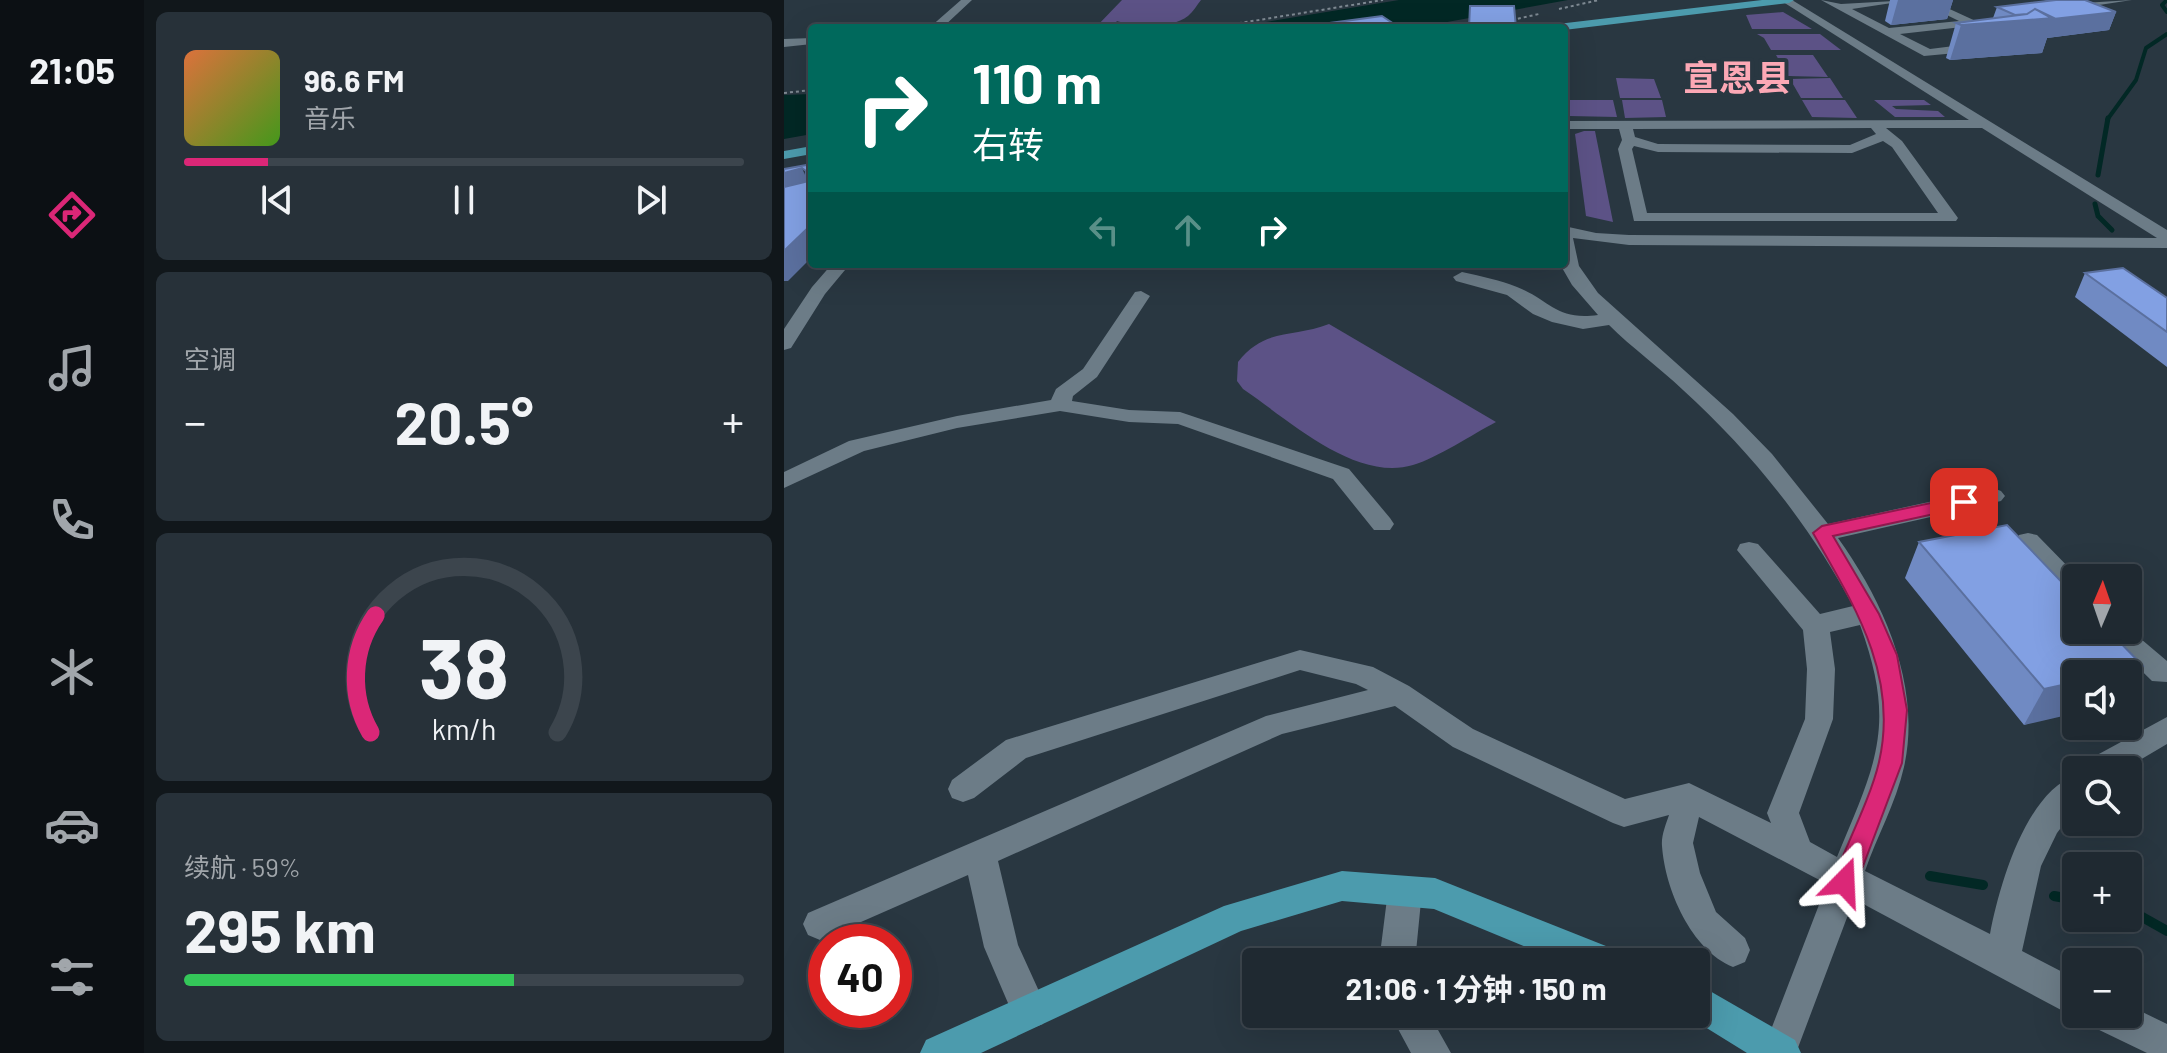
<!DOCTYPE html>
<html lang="zh">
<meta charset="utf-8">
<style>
:root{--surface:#1f2931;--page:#273139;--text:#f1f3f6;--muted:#a1a6ab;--line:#3c454d;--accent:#db2777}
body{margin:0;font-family:Barlow,"Noto Sans SC",sans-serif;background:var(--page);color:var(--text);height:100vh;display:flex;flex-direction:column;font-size:30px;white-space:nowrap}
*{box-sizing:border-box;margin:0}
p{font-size:26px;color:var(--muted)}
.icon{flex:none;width:44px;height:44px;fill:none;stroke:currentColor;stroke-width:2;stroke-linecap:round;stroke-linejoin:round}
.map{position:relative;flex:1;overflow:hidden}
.details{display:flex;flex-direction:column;gap:12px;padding:12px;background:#11171b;width:640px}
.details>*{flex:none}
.hud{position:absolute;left:24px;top:24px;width:760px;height:244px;border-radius:8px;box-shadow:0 8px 32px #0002,0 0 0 2px var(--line);background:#00695c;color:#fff;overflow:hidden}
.needle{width:52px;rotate:2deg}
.tools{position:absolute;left:1278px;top:564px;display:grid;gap:16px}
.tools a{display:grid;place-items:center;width:80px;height:80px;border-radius:8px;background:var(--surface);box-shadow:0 8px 32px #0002,0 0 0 2px var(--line);font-size:40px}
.speed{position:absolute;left:24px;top:924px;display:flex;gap:16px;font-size:40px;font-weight:700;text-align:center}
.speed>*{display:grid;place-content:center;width:104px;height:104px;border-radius:50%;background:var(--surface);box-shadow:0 8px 32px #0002,0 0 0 2px var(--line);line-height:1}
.speed .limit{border:12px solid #d22;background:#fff;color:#111}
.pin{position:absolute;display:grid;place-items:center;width:68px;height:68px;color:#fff;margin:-34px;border-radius:16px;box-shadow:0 4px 12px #0006}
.me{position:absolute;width:88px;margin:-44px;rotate:21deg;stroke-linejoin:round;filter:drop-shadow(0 0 6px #0008)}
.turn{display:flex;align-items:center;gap:28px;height:168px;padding:0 32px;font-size:36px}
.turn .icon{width:104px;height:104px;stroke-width:2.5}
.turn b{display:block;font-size:56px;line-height:68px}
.lanes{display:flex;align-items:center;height:76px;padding:0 32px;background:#0003;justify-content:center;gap:40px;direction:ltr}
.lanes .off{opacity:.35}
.big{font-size:60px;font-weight:700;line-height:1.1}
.details .tile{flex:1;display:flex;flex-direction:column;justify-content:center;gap:12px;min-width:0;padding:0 28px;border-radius:12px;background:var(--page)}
.details .dial{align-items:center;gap:0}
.dial svg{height:208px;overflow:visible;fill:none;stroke:var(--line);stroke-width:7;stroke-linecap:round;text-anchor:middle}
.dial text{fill:var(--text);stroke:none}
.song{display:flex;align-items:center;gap:24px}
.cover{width:96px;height:96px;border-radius:12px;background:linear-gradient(135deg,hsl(20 70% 55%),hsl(100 70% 35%))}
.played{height:8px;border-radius:4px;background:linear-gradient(90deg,var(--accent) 15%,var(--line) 15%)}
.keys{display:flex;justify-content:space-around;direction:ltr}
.heat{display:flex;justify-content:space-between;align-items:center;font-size:44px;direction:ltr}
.charge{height:12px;border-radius:6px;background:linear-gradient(90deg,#34c759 59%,var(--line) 0)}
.trip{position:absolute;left:458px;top:948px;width:468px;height:80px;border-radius:8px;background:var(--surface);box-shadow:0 8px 32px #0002,0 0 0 2px var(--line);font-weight:700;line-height:80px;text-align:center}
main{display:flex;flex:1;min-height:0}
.dock{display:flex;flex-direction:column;width:144px;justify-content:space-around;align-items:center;background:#0c1014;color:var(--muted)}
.dock .icon{width:56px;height:56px}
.dock .active{color:var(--accent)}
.dock b{font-size:36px;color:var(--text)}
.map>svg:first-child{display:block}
.green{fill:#5c5286}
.water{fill:#022825}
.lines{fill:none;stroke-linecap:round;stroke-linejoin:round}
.stream-far2{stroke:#022825;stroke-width:4}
.stream-far1{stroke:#022825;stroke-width:5}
.stream{stroke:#022825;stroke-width:10}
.path{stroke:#7e8992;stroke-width:2;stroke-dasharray:3 3;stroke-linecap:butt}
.minor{fill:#6c7c87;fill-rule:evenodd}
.major{fill:#4c9bad;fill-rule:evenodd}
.wall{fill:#708ac3}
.shaded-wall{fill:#5b709f}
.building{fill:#82a0e3;stroke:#5b709f;stroke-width:2}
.route{fill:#db2777;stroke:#8e194d;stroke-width:2}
.labels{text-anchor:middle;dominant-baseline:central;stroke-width:8;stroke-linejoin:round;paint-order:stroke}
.far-town-label{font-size:36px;font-weight:bold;fill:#fca8b5;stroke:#293741}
</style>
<main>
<nav class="dock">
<b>21:05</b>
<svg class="icon active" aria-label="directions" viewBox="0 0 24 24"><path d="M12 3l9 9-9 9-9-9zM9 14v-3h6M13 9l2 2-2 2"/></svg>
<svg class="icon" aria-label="music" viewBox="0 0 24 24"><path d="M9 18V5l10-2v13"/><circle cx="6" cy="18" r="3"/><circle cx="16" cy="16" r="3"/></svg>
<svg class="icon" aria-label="phone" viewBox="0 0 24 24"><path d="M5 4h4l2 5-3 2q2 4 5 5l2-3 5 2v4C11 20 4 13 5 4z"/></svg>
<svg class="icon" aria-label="climate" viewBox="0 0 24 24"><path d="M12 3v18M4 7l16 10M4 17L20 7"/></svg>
<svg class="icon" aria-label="car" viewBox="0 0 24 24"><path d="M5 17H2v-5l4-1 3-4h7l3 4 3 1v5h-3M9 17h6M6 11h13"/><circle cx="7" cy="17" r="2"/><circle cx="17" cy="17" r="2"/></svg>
<svg class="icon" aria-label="filters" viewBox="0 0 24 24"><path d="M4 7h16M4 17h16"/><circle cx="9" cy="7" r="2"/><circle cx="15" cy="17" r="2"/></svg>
</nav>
<section class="details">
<div class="tile">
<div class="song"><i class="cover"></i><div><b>96.6 FM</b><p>音乐</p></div></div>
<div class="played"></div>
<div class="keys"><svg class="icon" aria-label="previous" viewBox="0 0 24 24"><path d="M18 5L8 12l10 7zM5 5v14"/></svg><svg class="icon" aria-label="pause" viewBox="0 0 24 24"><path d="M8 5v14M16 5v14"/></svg><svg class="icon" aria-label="next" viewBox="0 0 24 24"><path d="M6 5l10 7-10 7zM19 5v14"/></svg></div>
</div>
<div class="tile"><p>空调</p>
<div class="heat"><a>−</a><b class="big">20.5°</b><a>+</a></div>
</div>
<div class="tile dial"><svg viewBox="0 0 100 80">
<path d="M14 69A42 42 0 1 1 86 69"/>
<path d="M14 69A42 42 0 0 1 16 24" stroke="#db2777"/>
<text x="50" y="56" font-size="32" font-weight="700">38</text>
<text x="50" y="72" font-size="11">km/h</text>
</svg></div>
<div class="tile"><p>续航 · 59%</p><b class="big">295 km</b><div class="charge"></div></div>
</section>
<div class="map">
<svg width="1383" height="1053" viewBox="0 0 1383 1053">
<rect width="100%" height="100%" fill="#293741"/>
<!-- green -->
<path class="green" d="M338,0h79c-4,5 -8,12 -13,16 -17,13 -52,11 -71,5l-6,7h-16z
M999,12l29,17h-60l-6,-14z
M973,34h63l21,16h-70l-7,-12z
M992,55h37l15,22 -40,-1z
M832,78l38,1 7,19h-41z
M1046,78l13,20h-42l-11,-19z
M782,100h47l4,17 -48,-1z
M838,100h40l4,17 -41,1z
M1018,100h43l12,18 -45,-1z
M1090,100h50l7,5 -39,1 4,3 42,2 7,6h-50z
M800,131h11l18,91 -27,-6 -11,-82z
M545,324l167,98c-23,12 -59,36 -83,43 -58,17 -124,-45 -170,-76l-6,-8 1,-19c27,-35 56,-24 91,-38z"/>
<!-- water -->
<path class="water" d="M615,0h169l-154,28h-185z
M28,94v40l-28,5v-44z"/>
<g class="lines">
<!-- stream-far2 -->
<path class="stream-far2" d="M1383,0l-5,5 5,7
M1323,120l29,-40 10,-32 21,-14"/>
<!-- stream-far1 -->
<path class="stream-far1" d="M1314,175l10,-57
M1311,204l3,12 14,14"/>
<!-- stream -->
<path class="stream" d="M1146,876l53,9
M1270,896l22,4
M1344,909l39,22"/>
<!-- path -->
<path class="path" d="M775,9l40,-9
M728,20l27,-6
M425,28l174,-28
M0,93l28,-3"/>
<!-- minor -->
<path class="minor" d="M177,0h11l-30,28h-13z
M996,0h12l375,230v18l-538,-3 -56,-7 6,28 19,27 135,121 39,40 56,70 165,-36 8,3 4,5 -4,5 -163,37c46,64 84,149 66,229 -8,36 -27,69 -39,104l125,63c9,-47 35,-141 86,-159v33l-19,25 -16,33 -19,85 54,28v35h5l-5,2 -13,-5 -209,-112 -58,154h-34l65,-169 -128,-67 -6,26 7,30 16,39 29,26 5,12 -5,12 -12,5c-42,-17 -68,-78 -71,-121 -1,-10 4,-22 7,-31l-45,12 -11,-4 -160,-76 -58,-41 -113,28 -284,127 20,84 30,66 -5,13 -13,5 -13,-5 -33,-77 -16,-72 -148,65 -12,-5 -5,-11 5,-11 458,-197 102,-26 -12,-6 -56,-14 -274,88 -52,40 -11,4 -11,-4 -4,-9 4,-9 54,-40 294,-90 73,17 36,19 64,43 152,70 64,-16 82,40 -4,-10 38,-94 2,-50 -4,-39 -66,-80 3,-6 9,-2 9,2 62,70 33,-8c-44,-82 -101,-153 -170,-216 -24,-23 -51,-42 -74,-65l-26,4 -31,-7 -19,-8 -26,-19 -51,-14 -3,-4 9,-5c18,4 38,8 55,15 33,13 39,34 81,28l-26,-30 -11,-19 3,-2v-38l32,7 33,2 528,3 -175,-110h-96l16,13 56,77 -2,3h-322l-16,-72 4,-9 -3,-11h-55v-8l405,-1zM1087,128l5,6 -26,11 -192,-1 -23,-7 -2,-8zM1099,141l9,6 46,66h-291l-15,-64 2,-3 24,6 194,1zM1076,625c37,101 16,138 -23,232l-27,-15 -11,-29 34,-94 2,-50 -5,-37z
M1037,0l20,4 71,-4 -60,9 37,19 70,-7 -43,-21h14l74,34 -6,3 -27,-11 -71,8 30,15 48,-6 6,4 -6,4 -54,5z
M1260,0l23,4 65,-4 -66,10z
M28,38v6l-28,3v-8z
M48,264h18l-25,30 -34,54 -7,2v-21l28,-42z
M357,291l9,5 -53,81 -24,19 -1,5 57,9 51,2 169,57 41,49 4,6 -4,6h-16l-41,-51 -155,-55 -49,-2 -69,-11 -103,17 -93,23 -80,37v-16l65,-31 108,-25 94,-16 5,-11 27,-20 52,-77z
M1244,533l9,2 42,43h-3v22l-9,-3 -48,-50 -3,-6 3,-6z
M1344,628l39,33v21l-15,-1 -52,-51z
M1383,717v27l-44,26h-41l4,-9z
M621,876l12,4 5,11 -7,71h-36l9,-71 5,-11z
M1344,1005l39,19v29h-20l-54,-26 -5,-13h40z
M606,1014h39l22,39h-40z"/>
<!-- major -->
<path class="major" d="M978,0h32l-5,3 -225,27 -21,-2 6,-3z
M28,146v8l-28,5v-8z
M558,871l93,7 181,72 6,12h-60l-128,-53 -92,-8 -101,30 -260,122h-61l6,-13 298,-134z
M912,983l99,57 6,13h-54l-63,-39h12z"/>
</g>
<!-- wall -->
<path class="wall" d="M1106,0h63l-6,19 -56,6 -6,-4z
M1213,7l119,5 -7,18 -62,8 -5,15 -92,7 -4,-2 10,-35 37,-5z
M1301,273l82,25v69l-92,-70z
M1135,542l209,147 -104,36 -119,-147z"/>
<!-- shaded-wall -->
<path class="shaded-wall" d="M1114,0h55l-6,19 -56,6z
M1332,12l-7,18 -62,8 -5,15 -92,7 11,-35z
M18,168l9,21 -27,8v-24z
M28,224v33l-24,24h-4v-30z
M1359,666l-15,23v-15h-18z
M1292,682v31l-52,12 20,-36z"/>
<!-- building -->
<path class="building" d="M1272,0h29l31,12 -63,7 -18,-10 -8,5 -12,1 -18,-8z
M686,6h44l2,22h-47z
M1251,9l19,9 -93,7 -5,-2 71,-9z
M598,16l18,12h-63l-7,-5z
M28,164v60l-28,27v-64l21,-5 1,-11 -4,-3 -18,5v-4z
M1339,268l44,30v34l-82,-59z
M1223,525l69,72v33h32l35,36 -33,8h-34v8l-32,7 -125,-147z"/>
<!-- route -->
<path class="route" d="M1180,496l9,6 -2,4 -138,30 46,78 18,41 10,55 -5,53 -45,119 -4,8 -9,3 -9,-3 -3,-8c14,-36 39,-85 47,-120 20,-87 -25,-157 -66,-229l9,-7z"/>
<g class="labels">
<!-- far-town labels -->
<g class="far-town-label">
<text x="953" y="76">宣恩县</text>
</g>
</g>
</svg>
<div class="tools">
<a><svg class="needle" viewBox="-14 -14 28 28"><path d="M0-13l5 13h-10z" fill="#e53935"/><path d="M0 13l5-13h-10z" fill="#a1a6ab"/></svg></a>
<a><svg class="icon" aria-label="sound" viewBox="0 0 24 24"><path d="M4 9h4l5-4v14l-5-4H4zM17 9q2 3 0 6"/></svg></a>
<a><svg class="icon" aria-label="search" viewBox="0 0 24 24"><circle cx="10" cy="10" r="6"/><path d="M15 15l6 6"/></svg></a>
<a>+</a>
<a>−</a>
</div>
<div class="speed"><div class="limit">40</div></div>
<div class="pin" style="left:1180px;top:502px;background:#d93025"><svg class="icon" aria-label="arrive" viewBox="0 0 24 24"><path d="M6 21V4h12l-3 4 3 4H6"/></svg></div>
<svg class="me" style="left:1060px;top:882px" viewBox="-20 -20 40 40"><path d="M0-17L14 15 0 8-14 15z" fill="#db2777" stroke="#fff" stroke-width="4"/></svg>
<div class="trip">21:06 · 1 分钟 · 150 m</div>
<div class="hud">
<div class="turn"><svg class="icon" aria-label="right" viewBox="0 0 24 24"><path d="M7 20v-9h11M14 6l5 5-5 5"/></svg><div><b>110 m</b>右转</div></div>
<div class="lanes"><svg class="icon off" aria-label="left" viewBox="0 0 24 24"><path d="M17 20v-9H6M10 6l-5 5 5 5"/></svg><svg class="icon off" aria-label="ahead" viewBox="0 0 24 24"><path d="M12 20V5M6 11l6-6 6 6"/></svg><svg class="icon" aria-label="right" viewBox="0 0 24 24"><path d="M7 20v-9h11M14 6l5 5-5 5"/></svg></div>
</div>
</div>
</main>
